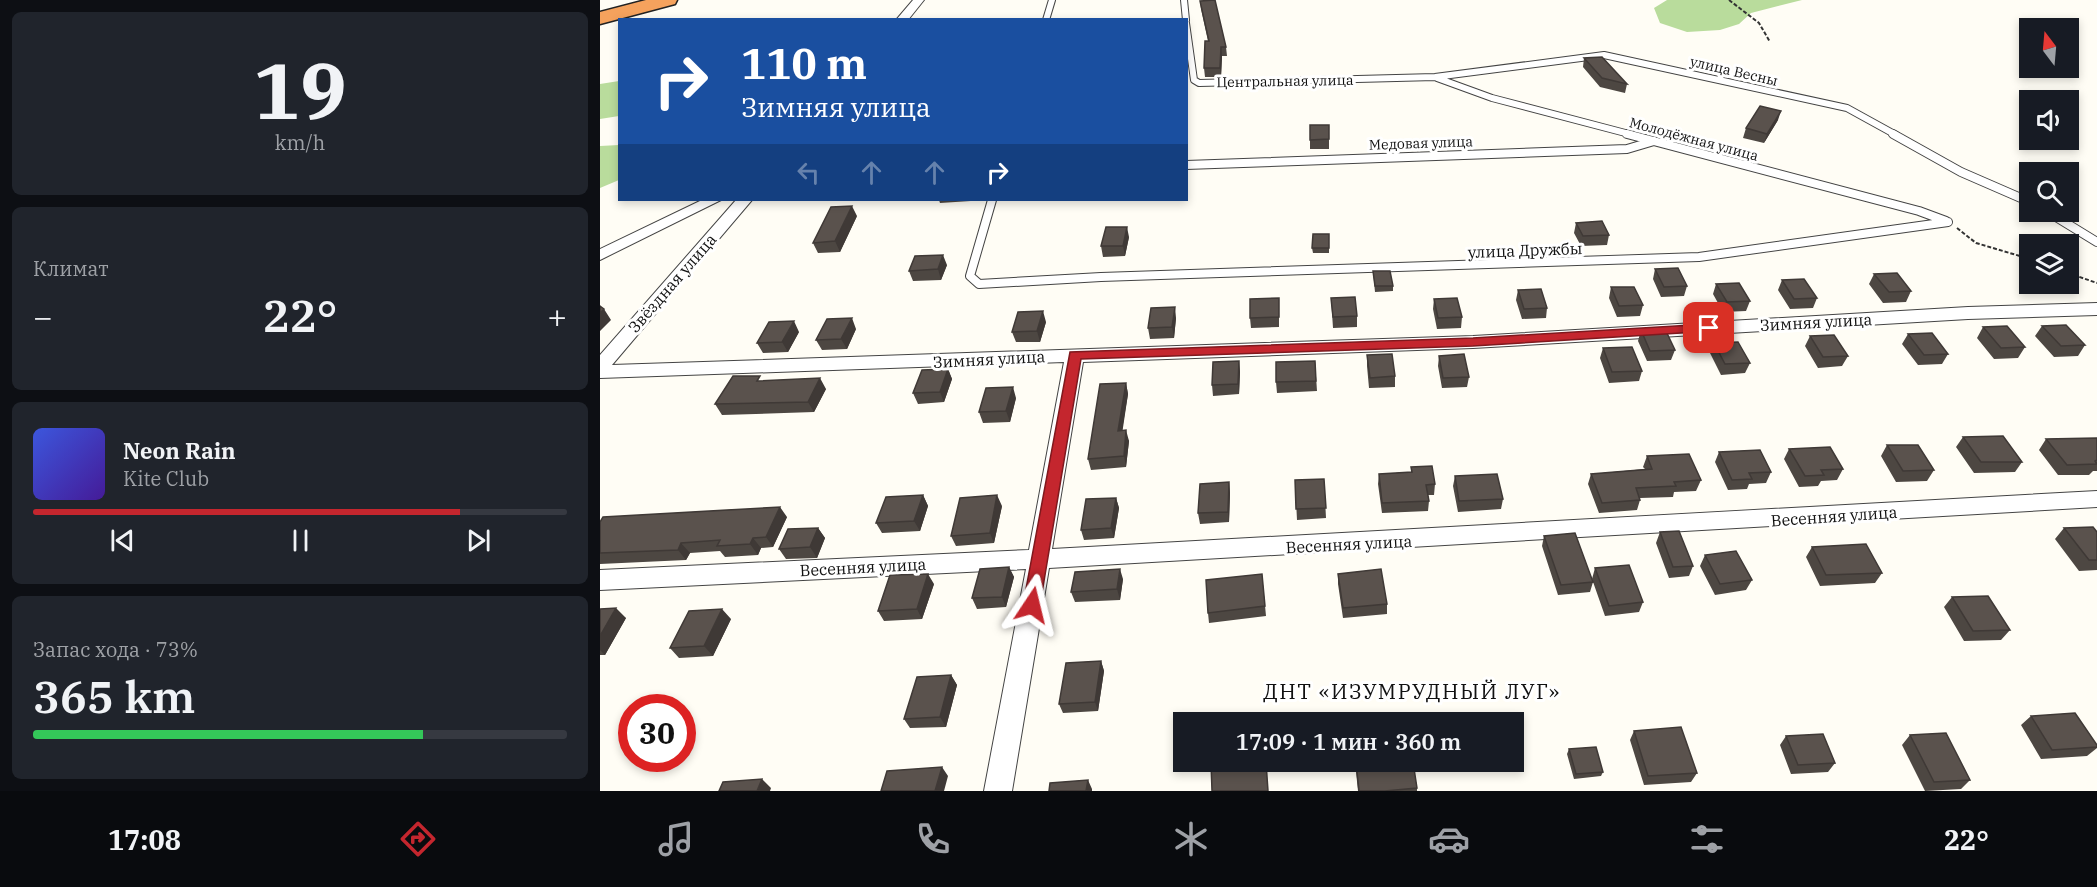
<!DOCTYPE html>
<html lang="ru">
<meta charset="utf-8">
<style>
:root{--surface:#171b24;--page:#20242c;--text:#f1f3f6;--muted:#9ea1a6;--line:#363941;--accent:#c4262e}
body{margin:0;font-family:"IBM Plex Serif",serif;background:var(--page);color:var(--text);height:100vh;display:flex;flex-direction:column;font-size:22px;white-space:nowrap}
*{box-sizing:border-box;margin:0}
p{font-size:20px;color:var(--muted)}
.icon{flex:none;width:33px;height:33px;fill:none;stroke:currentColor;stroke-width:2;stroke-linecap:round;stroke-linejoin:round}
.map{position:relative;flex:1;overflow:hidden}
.details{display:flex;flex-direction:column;gap:12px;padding:12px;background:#0d0f14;width:600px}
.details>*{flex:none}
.top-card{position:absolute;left:18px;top:18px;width:570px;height:183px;border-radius:0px;box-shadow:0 3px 9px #0003;background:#1a4fa0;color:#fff;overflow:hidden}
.needle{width:39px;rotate:344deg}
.fabs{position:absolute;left:1419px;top:18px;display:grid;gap:12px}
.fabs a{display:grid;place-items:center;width:60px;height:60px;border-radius:0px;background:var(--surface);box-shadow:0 3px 9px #0003;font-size:30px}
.speed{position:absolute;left:18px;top:694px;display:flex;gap:12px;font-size:30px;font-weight:700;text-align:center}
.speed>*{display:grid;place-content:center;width:78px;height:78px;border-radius:50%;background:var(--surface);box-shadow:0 3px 9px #0003;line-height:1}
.speed .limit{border:9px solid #d22;background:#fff;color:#111}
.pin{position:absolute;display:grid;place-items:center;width:51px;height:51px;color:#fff;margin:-26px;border-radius:12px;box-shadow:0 3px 9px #0006}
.me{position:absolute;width:66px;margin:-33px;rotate:10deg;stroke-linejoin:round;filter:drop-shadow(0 0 4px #0008)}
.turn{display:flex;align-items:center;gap:21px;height:126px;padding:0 24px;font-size:27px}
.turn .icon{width:78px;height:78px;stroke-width:2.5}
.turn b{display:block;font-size:42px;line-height:51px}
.lanes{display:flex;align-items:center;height:57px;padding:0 24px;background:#0003;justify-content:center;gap:30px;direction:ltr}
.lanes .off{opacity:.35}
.big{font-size:45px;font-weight:600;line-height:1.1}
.details .tile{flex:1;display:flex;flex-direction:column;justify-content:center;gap:9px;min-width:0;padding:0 21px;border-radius:9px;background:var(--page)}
.details .dial{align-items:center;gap:0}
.dial b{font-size:78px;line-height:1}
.song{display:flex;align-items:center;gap:18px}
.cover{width:72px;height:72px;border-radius:9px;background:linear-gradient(135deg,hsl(230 70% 55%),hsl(260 70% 35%))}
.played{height:6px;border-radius:3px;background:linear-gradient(90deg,var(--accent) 80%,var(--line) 80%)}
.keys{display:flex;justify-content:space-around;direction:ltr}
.heat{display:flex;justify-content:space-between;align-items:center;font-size:33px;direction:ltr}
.charge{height:9px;border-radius:4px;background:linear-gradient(90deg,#34c759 73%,var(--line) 0)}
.trip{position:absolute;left:573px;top:712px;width:351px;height:60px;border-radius:0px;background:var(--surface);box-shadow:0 3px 9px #0003;font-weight:600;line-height:60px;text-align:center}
.tab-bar{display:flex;height:96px;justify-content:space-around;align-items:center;background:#090b0e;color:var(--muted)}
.tab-bar .icon{width:42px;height:42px}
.tab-bar .selected{color:var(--accent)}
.tab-bar b{font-size:27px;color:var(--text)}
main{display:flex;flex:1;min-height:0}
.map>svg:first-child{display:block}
.forest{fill:#b9dc9c}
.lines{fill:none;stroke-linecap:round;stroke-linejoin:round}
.lane-far1-casing{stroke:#444;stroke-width:8}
.lane-casing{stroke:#444;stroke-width:10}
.street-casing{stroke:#444;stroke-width:2}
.highway-casing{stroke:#222;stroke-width:3}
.path{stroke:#333;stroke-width:2;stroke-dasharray:4 2;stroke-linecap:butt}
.lane-far1{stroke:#fff;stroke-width:6}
.lane{stroke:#fff;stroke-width:8}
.street{fill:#fff;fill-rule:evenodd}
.highway{fill:#f5a25d;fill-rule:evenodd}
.wall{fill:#4d4742}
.shaded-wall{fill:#3f3936}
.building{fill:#5a524d;stroke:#3f3936;stroke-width:1.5}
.route{fill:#c4262e;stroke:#7f191e;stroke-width:1.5}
.labels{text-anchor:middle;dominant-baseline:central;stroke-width:6;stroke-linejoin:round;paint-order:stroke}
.far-street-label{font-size:14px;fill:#111;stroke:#fff}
.street-label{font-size:16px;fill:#111;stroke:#fff}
.near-neighbourhood-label{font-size:21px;letter-spacing:1.5px;fill:#111;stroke:#fff}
</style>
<main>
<section class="details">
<div class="tile dial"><b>19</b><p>km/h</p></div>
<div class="tile"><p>Климат</p>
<div class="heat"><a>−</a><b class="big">22°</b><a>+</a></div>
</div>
<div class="tile">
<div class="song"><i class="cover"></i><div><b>Neon Rain</b><p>Kite Club</p></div></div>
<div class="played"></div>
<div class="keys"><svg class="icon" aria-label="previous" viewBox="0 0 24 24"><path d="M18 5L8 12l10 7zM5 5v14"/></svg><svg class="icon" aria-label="pause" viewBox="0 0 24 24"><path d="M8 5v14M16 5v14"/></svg><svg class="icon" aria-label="next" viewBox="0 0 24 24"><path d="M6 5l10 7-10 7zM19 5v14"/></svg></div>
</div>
<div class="tile"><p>Запас хода · 73%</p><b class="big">365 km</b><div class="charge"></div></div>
</section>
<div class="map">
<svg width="1497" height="791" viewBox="0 0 1497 791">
<rect width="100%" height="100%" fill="#fffdf5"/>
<!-- forest -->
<path class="forest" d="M1067,0h135l-51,13 -12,11 -19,6 -33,2 -27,-9 -6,-15z
M19,81v35l-19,3v-35z
M19,145v35l-19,8v-42z"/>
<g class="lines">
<!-- lane-far1 casing -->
<g class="lane-far1-casing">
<path id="lane-far1" d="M584,0l2,20
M446,20l6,-20
M586,23l8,57 5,3 236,-6 169,-22 243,53 49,27
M837,78l55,20 141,37"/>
</g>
<!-- lane casing -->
<g class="lane-casing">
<path id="lane" d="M1027,134l292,77 27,10
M1293,134l68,38 69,30
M586,165l441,-16 27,-8
M392,200l-22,76 9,8 122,-7 598,-20 249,-35
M1448,212l49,30"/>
</g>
<!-- street casing -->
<g class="street-casing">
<path id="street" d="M313,0h11l-16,20h-12z
M102,200h19l-121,60v-11z
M136,200h16l-140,165 861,-29 495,-29 129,-4v12l-129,4 -495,29 -390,14 -31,187 1045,-58v16l-1048,61 -37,223h-28l42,-222 -426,21v-20l429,-20 35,-188 -464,16v-23z"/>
</g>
<!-- highway casing -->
<g class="highway-casing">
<path id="highway" d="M46,0h31l-2,4 -75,20v-12z"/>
</g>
<!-- path -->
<path class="path" d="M1129,0l30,23 11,19
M1357,228l19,15 54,16
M1468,273l29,10"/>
<!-- lane-far1 -->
<use href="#lane-far1" class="lane-far1"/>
<!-- lane -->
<use href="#lane" class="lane"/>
<!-- street -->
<use href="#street" class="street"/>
<!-- highway -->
<use href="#highway" class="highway"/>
</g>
<!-- wall -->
<path class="wall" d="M600,1l26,46 1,9h-5l-1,21h-16l-1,-9 4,-27 -7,-32z
M984,58l43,26 -2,9 -25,-6 -17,-20z
M1178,120l-14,23 -21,-5 3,-10z
M710,125h19v24h-19z
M339,200h47l-46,3z
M257,216l-17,36 -22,1 -5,-10z
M976,223l33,12 -2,10 -26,1 -7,-13z
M729,234v19h-16l-1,-5z
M529,237l-4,19 -22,1 -2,-11z
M347,265l-6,15 -28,1 -4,-10z
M1055,269l32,17 -3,10 -23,1 -8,-18z
M773,271l20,15v5l-18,1z
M1274,274l37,17 -5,11 -23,1 -14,-19z
M1182,280l35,18 -4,10 -23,1 -12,-19z
M1116,284l34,17 -4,10 -23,1 -10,-18z
M1011,287l32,18 -3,11 -23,1 -8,-19z
M918,290l29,18 -1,10 -24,1 -6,-19z
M731,298l26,18v11l-24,1z
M834,299l28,18 -1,11 -24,1 -4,-20z
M679,308v19l-28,1 -1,-10z
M576,318l-2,20 -24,1 -2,-11z
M446,322l-6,20h-24l-4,-10z
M1442,326l43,19 -7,11 -24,1 -19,-21z
M1383,327l42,20 -7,11 -24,1 -17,-21z
M256,329l-9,20 -25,1 -6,-10z
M1041,330l34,20 -4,10 -24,1 -9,-20z
M199,332l-11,20 -25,1 -6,-10z
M1308,334l40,20 -6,10 -24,1 -16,-21z
M1210,336l38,20 -6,10 -24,2 -13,-22z
M1114,343l36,20 -5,10 -24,2 -11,-22z
M1003,348l39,23 -3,10 -30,2 -9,-25z
M767,355l28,21v11l-26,1 -2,-22z
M839,356l30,21 -2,10 -25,1 -4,-22z
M639,361l1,11 -1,22 -26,2 -1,-11z
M715,361l2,30 -40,2 -1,-11z
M348,369l4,10 -8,23 -26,2 -5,-11z
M163,381l63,8 -12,23 -92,3 -7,-11z
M526,383l2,11 -6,36 7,11 -3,26 -35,3 -3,-11z
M416,398l-6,24 -27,1 -4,-11z
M1363,437l59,25 -7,10 -41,1 -18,-26z
M1497,438v33h-4l-4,4h-31l-19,-25 7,-11z
M1287,445l47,25 -7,11 -31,1 -15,-26z
M1189,449l54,20 -6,11 -16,1 -3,5 -19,1 -15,-28z
M1119,452l52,20 -5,11 -17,1 -2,5 -19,1 -13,-28z
M1047,456l54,24 -5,11 -22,1 -1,5 -33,1v2l-3,10 -38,3 -11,-29 3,-10 54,-5 -2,-2z
M811,467l24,17 -1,11h-6l1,6 -1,10 -46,2 -4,-29 1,-10 32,-2z
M855,476l48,23 -2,10 -43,3 -5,-26z
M724,479l2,39 -29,2 -2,-40z
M629,482l1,11 -1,29 -29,2 -2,-11z
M323,495l5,11 -8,25 -38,2 -6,-10z
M516,498l3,10 -5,30 -30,2 -3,-10z
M402,506l-8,37 -38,3 -5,-10z
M187,517l-14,30 -12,1 -3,7 -33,2 -5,-6 -30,2 -4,7 -86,4v-42z
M218,528l7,10 -8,20 -31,1 -7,-10z
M1464,528l33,4v38l-18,1 -24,-32z
M1060,532l33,34 -4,10 -20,2 -13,-35z
M944,536l49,46 -3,10 -32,3 -16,-49z
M1212,547l70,26 -7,10 -55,3 -14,-29z
M1105,555l47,25 -6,10 -31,5 -15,-29z
M409,567l5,10 -8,30 -29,2 -5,-11z
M995,568l48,34 -4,10 -34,4 -13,-37z
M662,574l4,42 -57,7 -1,-10z
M738,574l49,30v10l-44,4 -5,-34z
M523,579l-3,21 -45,2 -4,-10z
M334,584l-12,35 -38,2 -6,-10z
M1352,597l58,33 -9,10 -37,1 -20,-34z
M0,609l26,9 -21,37h-5z
M131,619l-18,37 -34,2 -9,-10z
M501,661l3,10 -6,40 -35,2 -4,-9z
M351,675l6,10 -11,42 -36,1 -6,-9z
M1431,716l66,29v3l-10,8 -46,3 -20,-34z
M1034,731l63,42 -6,9 -47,3 -14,-45z
M1310,735l60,45 -9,9 -36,2 -23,-46z
M1186,736l49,27 -7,9 -37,2 -11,-29z
M969,749l34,23 -2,4 -27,3 -7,-25z
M755,762h58l4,26v3h-59z"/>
<!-- shaded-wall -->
<path class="shaded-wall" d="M621,47l1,9 -1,21 -1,-9z
M1181,111l-3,9 -14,23 3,-9z
M252,206l5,10 -17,36 -5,-11z
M527,227l2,10 -4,19 -2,-10z
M343,255l4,10 -6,15 -3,-11z
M575,307l1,11 -2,20 -2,-11z
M4,309l7,11 -11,11v-18z
M443,311l3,11 -6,20 -3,-11z
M252,318l4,11 -9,20 -6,-10z
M194,321l5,11 -11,20 -6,-10z
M639,361l1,11 -1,22 -1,-10z
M348,369l4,10 -8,23 -4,-10z
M220,378l6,11 -12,23 -6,-10z
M526,383l2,11 -7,47 -3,-10z
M413,387l3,11 -6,24 -4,-11z
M526,430l3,11 -3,26 -2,-11z
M629,482l1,11 -1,29 -1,-10z
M323,495l5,11 -8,25 -6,-10z
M397,495l5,11 -8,37 -4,-10z
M516,498l3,10 -5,30 -3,-10z
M180,507l7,10 -14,30 -7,-10z
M218,528l7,10 -8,20 -7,-11z
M153,538l8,10 -3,7 -8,-11z
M81,543l9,10 -4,7 -8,-10z
M409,567l5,10 -8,30 -4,-10z
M520,569l3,10 -3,21 -3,-11z
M328,574l6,10 -12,35 -5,-10z
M16,608l10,10 -21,37 -5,-5v-14z
M122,609l9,10 -18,37 -9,-10z
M501,661l3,10 -6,40 -3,-9z
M351,675l6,10 -11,42 -6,-10z
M342,767l6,9 -4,15h-9z
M162,779l9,9 -1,3h-13z
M488,780l4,9v2h-6z"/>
<!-- building -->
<path class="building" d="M615,0l11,47h-5l-1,21h-16l1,-27h4l-9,-40z
M1002,57l25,27 -25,-6 -18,-20z
M1160,106l21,5 -14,23 -21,-6z
M710,125h19v14l-19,1z
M252,206l-17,35 -22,2 18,-36z
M1002,221l7,14 -26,1 -7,-13z
M506,227h21l-4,19h-22z
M713,234h16v14h-17z
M343,255l-5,14 -29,2 6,-15z
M1078,268l9,18 -23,1 -9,-18z
M773,271h17l3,15h-18z
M1297,273l14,18 -22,1 -15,-18z
M1204,279l13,19 -23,1 -12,-19z
M1139,283l11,18 -23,1 -11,-18z
M1011,287h23l9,18 -24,1z
M941,289l6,19 -23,1 -6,-19z
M755,297l2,19 -24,1 -2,-19z
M679,298v19l-29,1v-19z
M857,298l5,19 -24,1 -4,-19z
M0,306l4,3 -4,4z
M575,307l-3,20 -24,1 3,-20z
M443,311l-6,20 -25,1 6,-20z
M252,318l-11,21 -25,1 11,-21z
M194,321l-12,21 -25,1 12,-21z
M1466,325l19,20 -24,1 -19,-20z
M1407,326l18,21 -24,1 -18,-21z
M1065,329l10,21 -25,1 -9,-21z
M1332,333l16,21 -24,1 -16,-21z
M1234,335l14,21 -25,1 -13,-21z
M1138,342l12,21 -25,1 -11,-21z
M1032,347l10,24 -30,1 -9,-24z
M792,354l3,22 -25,2 -3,-23z
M864,354l5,23 -26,1 -4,-22z
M639,361l-1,23 -26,1 1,-23z
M715,361l1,20 -40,1v-20z
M348,369l-8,23 -27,1 9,-23z
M133,376h27l-3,5 63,-3 -12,24 -93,2z
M526,383l-8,48 8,-1 -2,26 -36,3 12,-75z
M413,387l-7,24 -27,1 7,-24z
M1403,436l19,26h-41l-18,-25z
M1497,438v22l-2,1 2,3 -30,1 -21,-26z
M1287,445h31l16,25 -31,1z
M1230,447l13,22 -22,1 3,5 -19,1 -16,-27z
M1160,450l11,22 -22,1 3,6 -20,1 -13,-28z
M1089,454l12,26 -27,2 2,4 -40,2 4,12 -38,3 -11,-29 61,-5 -5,-13z
M832,466l3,18 -9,1 3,16 -47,2 -3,-29 33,-2 -1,-5z
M897,474l6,25 -44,2 -4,-25z
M724,479l2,29 -30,1 -1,-29z
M629,482l-1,30 -30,1 2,-29z
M323,495l-9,26 -38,2 10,-26z
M397,495l-7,38 -39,3 9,-38z
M516,498l-5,30 -30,2 5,-31z
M180,507l-14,30 -13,1 -3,6 -33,2 3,-6 -39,3 -3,7 -78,3v-31l3,-5z
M1493,527l4,5v28h-8l-25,-32z
M218,528l-8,19 -31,2 9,-20z
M1079,531l14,35 -20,1 -13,-35z
M975,533l18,49 -32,3 -17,-49z
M1266,544l16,29 -56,2 -14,-28z
M1136,551l16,29 -32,4 -15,-29z
M1029,565l14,37 -34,4 -14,-38z
M409,567l-7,30 -30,1 8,-29z
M520,569l-3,20 -46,3 4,-20z
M781,569l6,35 -44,4 -5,-34z
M328,574l-11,35 -39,2 12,-36z
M662,574l3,32 -57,7 -2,-33z
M1388,596l22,34 -37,1 -21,-34z
M16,608l-16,28v-27z
M122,609l-18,37 -34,2 19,-37z
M501,661l-6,41 -36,2 7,-41z
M351,675l-11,42 -36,2 13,-42z
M1475,713l22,32v2l-45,3 -21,-34z
M1081,727l16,46 -49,3 -14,-45z
M1346,733l24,47 -36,2 -24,-47z
M1223,734l12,29 -37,2 -12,-29z
M996,747l7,25 -27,2 -7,-25z
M611,762h55l2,29h-56z
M756,762h57l4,26 -32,3h-26z
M342,767l-7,24h-54l6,-20z
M162,779l-5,12h-38l4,-9z
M488,780l-2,11h-37l1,-8z"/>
<!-- route -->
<path class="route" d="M1109,324l6,4 -2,3 -240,15 -392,13 -41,246 -3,5 -5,2 -6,-2 -3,-5 47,-253 403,-14z"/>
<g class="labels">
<!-- far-street labels -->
<g class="far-street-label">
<text transform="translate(1134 71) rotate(13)">улица Весны</text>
<text transform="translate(685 81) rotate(-1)">Центральная улица</text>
<text transform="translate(1094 139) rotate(15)">Молодёжная улица</text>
<text transform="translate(821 143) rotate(-2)">Медовая улица</text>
</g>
<!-- street labels -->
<g class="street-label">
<text transform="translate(925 250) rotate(-2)">улица Дружбы</text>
<text transform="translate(72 283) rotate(-49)">Звёздная улица</text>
<text transform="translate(1216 322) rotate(-3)">Зимняя улица</text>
<text transform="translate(389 359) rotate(-3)">Зимняя улица</text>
<text transform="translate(1234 516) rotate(-4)">Весенняя улица</text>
<text transform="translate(749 544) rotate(-3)">Весенняя улица</text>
<text transform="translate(263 567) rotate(-3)">Весенняя улица</text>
</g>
<!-- near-neighbourhood labels -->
<g class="near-neighbourhood-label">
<text x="812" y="691">ДНТ «ИЗУМРУДНЫЙ ЛУГ»</text>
</g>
</g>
</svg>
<div class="fabs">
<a><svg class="needle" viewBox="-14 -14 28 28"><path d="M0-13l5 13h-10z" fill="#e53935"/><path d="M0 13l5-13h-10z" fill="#9ea1a6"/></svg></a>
<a><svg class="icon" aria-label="sound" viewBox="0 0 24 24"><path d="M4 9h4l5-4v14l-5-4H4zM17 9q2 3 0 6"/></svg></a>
<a><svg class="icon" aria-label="search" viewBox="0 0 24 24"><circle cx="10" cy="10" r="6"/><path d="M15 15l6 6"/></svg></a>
<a><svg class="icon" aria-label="layers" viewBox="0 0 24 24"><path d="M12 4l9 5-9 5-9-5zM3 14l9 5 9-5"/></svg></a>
</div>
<div class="speed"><div class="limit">30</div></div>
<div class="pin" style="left:1109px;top:328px;background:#d93025"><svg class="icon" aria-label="arrive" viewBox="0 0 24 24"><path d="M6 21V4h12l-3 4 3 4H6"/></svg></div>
<svg class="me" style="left:432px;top:605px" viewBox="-20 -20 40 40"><path d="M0-17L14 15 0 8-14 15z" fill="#c4262e" stroke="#fff" stroke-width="4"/></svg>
<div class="trip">17:09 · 1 мин · 360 m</div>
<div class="top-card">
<div class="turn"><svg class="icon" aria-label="right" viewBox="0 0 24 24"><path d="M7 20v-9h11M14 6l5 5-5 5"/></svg><div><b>110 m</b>Зимняя улица</div></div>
<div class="lanes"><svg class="icon off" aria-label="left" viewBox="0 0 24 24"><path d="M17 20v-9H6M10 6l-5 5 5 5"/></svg><svg class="icon off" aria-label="ahead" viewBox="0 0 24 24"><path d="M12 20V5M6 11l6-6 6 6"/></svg><svg class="icon off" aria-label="ahead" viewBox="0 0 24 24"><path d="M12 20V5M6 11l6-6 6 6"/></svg><svg class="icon" aria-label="right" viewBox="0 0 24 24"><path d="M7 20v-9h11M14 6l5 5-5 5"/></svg></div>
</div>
</div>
</main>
<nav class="tab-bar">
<b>17:08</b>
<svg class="icon selected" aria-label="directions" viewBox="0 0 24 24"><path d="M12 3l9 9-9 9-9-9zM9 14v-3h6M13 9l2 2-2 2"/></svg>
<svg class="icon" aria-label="music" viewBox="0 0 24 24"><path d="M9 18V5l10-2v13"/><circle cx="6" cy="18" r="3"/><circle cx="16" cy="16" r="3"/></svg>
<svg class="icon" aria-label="phone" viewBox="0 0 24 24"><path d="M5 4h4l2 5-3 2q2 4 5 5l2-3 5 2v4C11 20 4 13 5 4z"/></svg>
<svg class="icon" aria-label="climate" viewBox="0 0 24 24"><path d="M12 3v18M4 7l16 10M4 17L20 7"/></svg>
<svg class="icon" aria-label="car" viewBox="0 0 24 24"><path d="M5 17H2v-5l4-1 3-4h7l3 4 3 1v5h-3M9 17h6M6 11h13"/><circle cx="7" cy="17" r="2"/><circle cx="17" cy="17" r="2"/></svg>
<svg class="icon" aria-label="filters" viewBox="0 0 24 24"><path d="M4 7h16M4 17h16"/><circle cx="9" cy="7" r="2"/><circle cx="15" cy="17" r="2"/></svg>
<b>22°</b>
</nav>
